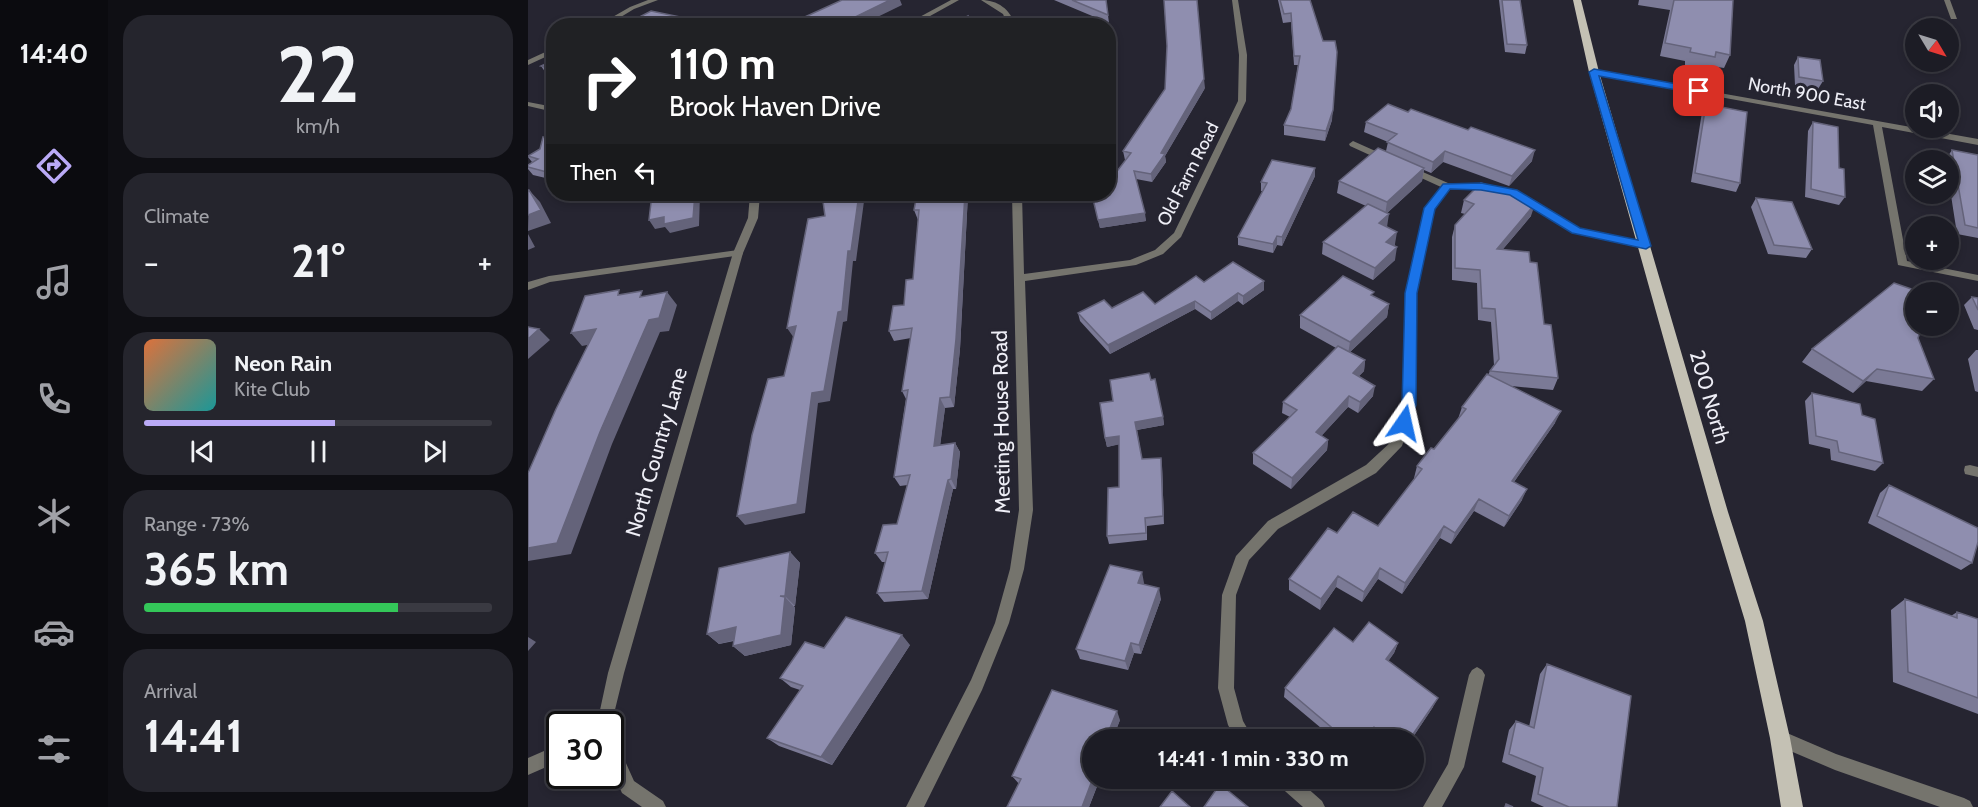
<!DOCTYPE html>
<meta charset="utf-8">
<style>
:root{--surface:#1c1c25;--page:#25252d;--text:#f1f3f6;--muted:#a0a1a7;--line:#3a3a42;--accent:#baaaf6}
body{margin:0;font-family:Cabin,sans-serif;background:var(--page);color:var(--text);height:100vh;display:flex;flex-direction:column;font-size:22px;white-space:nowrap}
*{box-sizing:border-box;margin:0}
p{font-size:20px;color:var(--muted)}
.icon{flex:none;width:33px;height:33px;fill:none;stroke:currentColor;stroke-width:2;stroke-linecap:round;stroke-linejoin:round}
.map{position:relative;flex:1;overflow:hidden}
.sheet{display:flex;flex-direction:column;gap:15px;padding:15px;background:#0f0f14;width:420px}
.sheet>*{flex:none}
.banner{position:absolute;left:18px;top:18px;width:570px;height:183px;border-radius:24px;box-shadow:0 3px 9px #0003,0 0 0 2px var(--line);background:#202124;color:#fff;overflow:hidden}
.needle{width:39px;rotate:128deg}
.tools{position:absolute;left:1377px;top:18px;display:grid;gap:12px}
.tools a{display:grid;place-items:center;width:54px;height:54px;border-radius:50%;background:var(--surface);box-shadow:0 3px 9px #0003,0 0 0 2px var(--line);font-size:30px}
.speed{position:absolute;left:18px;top:711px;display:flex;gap:12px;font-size:30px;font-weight:700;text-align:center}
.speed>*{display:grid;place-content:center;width:78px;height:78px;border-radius:50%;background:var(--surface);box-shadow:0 3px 9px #0003,0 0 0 2px var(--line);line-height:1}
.speed .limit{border:3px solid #111;border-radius:9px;background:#fff;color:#111}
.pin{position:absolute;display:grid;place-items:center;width:51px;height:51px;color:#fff;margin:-26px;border-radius:12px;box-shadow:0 3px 9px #0006}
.me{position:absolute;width:66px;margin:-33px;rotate:11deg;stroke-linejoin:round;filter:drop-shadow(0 0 4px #0008)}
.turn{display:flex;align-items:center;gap:21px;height:126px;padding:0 24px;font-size:27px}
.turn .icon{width:78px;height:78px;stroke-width:2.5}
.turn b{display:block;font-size:42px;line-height:51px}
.then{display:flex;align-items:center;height:57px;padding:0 24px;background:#0003;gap:12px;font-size:22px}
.big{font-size:45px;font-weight:800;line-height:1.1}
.sheet .tile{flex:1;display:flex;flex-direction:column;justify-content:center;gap:9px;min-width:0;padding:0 21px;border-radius:24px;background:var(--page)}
.sheet .dial{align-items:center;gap:0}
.dial b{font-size:78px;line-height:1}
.song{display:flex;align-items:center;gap:18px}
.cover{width:72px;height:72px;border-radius:9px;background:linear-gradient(135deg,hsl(20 70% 55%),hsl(180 70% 35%))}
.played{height:6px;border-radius:3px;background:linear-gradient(90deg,var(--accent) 55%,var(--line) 55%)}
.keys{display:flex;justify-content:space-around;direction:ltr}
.heat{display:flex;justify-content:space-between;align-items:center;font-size:33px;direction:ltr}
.charge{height:9px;border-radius:4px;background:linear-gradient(90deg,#34c759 73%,var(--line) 0)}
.trip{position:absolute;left:554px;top:729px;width:342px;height:60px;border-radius:30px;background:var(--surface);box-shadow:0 3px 9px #0003,0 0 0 2px var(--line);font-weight:800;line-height:60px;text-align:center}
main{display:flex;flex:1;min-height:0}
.menu{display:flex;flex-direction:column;width:108px;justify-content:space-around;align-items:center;background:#0b0b0f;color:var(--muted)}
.menu .icon{width:42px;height:42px}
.menu .current{color:var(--accent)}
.menu b{font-size:27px;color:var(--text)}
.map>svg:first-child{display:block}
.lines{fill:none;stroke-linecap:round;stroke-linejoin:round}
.minor{fill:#75746d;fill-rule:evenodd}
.tertiary{fill:#75746d;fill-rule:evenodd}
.primary{fill:#c4c1b4;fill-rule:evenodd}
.wall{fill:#7b7a96}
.shaded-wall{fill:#64637a}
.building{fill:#8f8eaf;stroke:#64637a;stroke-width:1.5}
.route{fill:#1a73e8;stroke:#114b97;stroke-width:1.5}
.labels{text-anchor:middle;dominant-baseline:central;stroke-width:6;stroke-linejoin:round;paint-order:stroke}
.far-street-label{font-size:18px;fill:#eeeef6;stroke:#262531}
.street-label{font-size:21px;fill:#eeeef6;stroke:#262531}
</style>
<main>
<nav class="menu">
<b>14:40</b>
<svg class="icon current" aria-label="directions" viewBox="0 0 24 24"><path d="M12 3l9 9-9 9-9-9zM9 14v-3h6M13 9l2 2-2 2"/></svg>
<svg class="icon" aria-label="music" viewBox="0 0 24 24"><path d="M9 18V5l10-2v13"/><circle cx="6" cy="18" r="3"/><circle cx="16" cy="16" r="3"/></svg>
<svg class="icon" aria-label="phone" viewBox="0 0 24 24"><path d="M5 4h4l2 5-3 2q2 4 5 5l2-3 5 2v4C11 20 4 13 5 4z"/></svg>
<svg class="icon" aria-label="climate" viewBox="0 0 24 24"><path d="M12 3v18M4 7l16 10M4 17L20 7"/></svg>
<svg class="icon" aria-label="car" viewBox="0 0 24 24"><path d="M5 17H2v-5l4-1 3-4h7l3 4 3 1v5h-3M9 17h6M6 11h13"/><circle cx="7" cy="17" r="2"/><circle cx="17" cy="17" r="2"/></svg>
<svg class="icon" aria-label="filters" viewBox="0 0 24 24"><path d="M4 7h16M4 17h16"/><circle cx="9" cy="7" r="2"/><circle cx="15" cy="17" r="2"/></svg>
</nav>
<section class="sheet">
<div class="tile dial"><b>22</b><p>km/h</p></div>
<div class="tile"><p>Climate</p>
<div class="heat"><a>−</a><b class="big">21°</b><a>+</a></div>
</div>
<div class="tile">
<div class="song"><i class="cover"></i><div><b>Neon Rain</b><p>Kite Club</p></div></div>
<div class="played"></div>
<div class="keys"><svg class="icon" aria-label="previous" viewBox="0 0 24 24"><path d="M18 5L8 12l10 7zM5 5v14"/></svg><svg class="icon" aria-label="pause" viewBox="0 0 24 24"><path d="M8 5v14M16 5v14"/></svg><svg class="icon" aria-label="next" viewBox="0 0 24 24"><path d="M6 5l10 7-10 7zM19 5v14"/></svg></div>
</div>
<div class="tile"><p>Range · 73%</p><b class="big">365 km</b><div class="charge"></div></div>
<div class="tile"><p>Arrival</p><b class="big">14:41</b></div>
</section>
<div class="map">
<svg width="1450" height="807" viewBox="0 0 1450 807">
<rect width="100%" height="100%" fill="#262531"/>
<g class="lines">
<!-- minor -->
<path class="minor" d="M120,0h10l-24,9 -28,17h-9l33,-19z
M423,0h8l-47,26h-9z
M453,0c16,0 30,9 34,26h-7l-5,-12z
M704,0h6l9,55 -1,46 -65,136 -18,17 -27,11 -111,16 8,229 -9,59 -15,54 -27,67 -58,117h-18l65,-127 24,-57 15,-54 9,-59 -7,-316h10l2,80 106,-14 25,-10 19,-17 64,-132 1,-46z
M1416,0h6l7,19h-6z
M26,48v5l-26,12v-5z
M1063,70l387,69v6l-96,-18 25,134 71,14v6l-80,-16 -25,-140 -279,-51 -4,-2z
M825,141l38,17 1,2 -1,2h-6l-35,-16 -1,-2z
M881,166l39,17h33l36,8 62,37 66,15 5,3 -5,3 -72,-17 -62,-37 -30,-6h-31l-15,19 -19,85 -1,112 -13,41 -26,27 -98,56 -29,31 -13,35 -2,93 9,33 11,19h-18l-8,-15 -10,-37 4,-93 14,-39 32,-35 98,-56 27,-25 10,-35 3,-112 19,-85 16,-21 -35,-16 -2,-2z
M210,250l5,3 -1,2 -192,27 -22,8v-8l21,-6z
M1442,465l8,2v10l-13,-3 -1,-4 1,-4z
M949,667l5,3 3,5 -21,92 -22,40h-19l25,-43 21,-89 3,-5z
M1252,730l56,24 128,44 6,3 3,6h-33l-105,-37 -61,-26 -2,-6 2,-6z
M32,744v17l-32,14v-17z
M747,778h21l26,23 3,6h-22l-26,-23z"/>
<!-- tertiary -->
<path class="tertiary" d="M0,102l26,5v5l-26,-6z
M222,194h10l-2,24 -15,35 -119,420 -14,57v-6h-13l11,-51 125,-420 15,-35z
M82,739l6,2 18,40 29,20 3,6h-24l-20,-14 -12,-26z"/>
<!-- primary -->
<path class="primary" d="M1045,0h8l18,72 129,440 35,109 27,117 13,69h-22l-11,-69 -25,-117 -33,-109 -123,-440z"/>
</g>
<!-- wall -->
<path class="wall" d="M526,0h52l3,23z
M750,0h32l22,120 -7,21 -41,-6v-10l7,-16 7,-44h-4l-3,-43 -8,1z
M971,0h21l7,45 -2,9 -20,-2z
M1111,0h94l-3,55 -6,13 -13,-2 -2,4 -24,-5v-4l-25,-5 10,-46 -32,-5z
M1270,57l25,24 -5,8 -23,-4 -1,-20z
M26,60v17l-6,-1 -7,-10z
M677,88l-40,68 1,6 -14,20 -16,-3 10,42 -46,7 -7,-29 10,-2 23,-37h-1l-2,-9z
M1178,104l34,79 -4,9 -45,-10 11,-70z
M838,122l166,39 -23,25 -66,-24 -12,11 -7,-3 -2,11 -35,32v14l8,17 -1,2 1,14 -22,20 -51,-26 1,-12 43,-36 -29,-13 2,-12 47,-30 2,-9 -24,-10z
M1285,122l26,46 6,29 -6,8 -34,-8 3,-66z
M26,140v40l-21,-5 -5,-6v-4l4,-3 -4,-5z
M1424,150l26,5v83l-21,-4 -9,-58v-16h-2v-1z
M787,176l-33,70 -5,-1 -4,8 -35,-8v-8l25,-46h-2v-9z
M389,194h51l-8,155 -6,58 -9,1 -5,37 15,-2 5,9 -4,37h-3l-25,110 -44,3 -7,-9 9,-31h-4l-7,-9 22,-29 11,-39 -8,1 -6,-9 12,-78 -4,-8 9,-53 -17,3 -5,-10 15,-26 9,-26 5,-59 -4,-10z
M1228,198l56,51 -6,9 -38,-4 -17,-47z
M936,200l67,16 -28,33 27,13 14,62 14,54 -5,12 -42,-4 44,37 -41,59 8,18 -18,27 -30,-16 -23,33 -11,-6 -38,56 -24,-15 -16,23 -26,-15 -16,23 -31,-20v-11l48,-46 41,-7 37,-48h-1l3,-12 17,-17 24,-30 4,-12 26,-32 2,-4 4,-6 -3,-43 -13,-2 -1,-37 -25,-3v-43l3,-12 10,-11 -4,-1z
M736,281v9l-21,15 -5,-4 -27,19 -16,-11 -85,45 -30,-33 -2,-8 77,-9 49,-22z
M846,297l15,7 -2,13 -37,35 15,8 -1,11 -5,5 14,20 -15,17 -10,-6 -27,29 7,4 -1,10 -36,39 -38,-25v-11l37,-36 -8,-4 1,-11 53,-54 -36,-20v-13z
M1444,297l6,1v32l-4,-1 -10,-24z
M1390,338l16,41 -12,12 -56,-10 -13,12 -51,-31 10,-13z
M1448,350h2v42l-3,-1 -7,-32z
M623,380l12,37 1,8 -27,5 5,29 19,-1 1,8 2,58 -17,2v14l-38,4 -2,-8 12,-49v-43l-12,3 -2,-9 8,-37z
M1284,393l50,22 21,48 -8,8 -44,-11 -1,-11 -21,-5 -4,-43z
M1361,485l83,78 -11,7 -93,-47 12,-30z
M262,552l10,11 -5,43h-1l1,2 -4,37 -46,11 -12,-10 1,-5 -15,3 -12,-10z
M616,583v2l17,14 -20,55 -7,-1 -6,17 -48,-11 -4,-10z
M1377,599l46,17 6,-4 21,7v95l-85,-32 -2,-72z
M825,642l45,1 -4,10 -6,8 45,46 -22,33h-34l-5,-5 -3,5h-43l1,-7 -43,-36 1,-9z
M382,645l-78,120 -53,-19 -12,-8 33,-48 -9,-3 -11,-9 44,-30z
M1019,664l70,143h-73l-13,-6 5,-25 -34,-14 7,-32 7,-9 13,6 11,-53z
M592,720l-8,20h-20v38h36l-3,9 -25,-8 -11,28h-82l12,-23 -7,-8z"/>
<!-- shaded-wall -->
<path class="shaded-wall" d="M362,0h10l2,5 -43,21h-22z
M157,18l4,8 -16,-3z
M676,79l1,9 -40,68 1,6 -14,20 -1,-8 10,-21z
M805,110l-1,10 -7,21 1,-10z
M1007,150l-3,11 -23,25 3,-10z
M917,151l-2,11 -12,11 2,-11z
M787,168v8l-33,70v-9z
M896,168l-2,13 -37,34 2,-13z
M1,190l11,12 11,21 -23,8z
M167,194h5l-1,32 -29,7 -5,-6 -10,2 -6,-9z
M331,194h6l-9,67h-3l-6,60 -4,1 -13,79 -12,2 -13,110 -60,12 -8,-9 75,-123z
M437,194h3l-8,155 -6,58 -4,-10z
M1007,204l-4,12 -38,45 4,-12z
M617,213l1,8 -46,7 -2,-8z
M861,214l-2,13 -8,-4z
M869,232l-2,12 -11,11 2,-13z
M0,234l7,13 -7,3z
M749,236v9l-4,8v-9z
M869,247l-2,13 -22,20 2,-12z
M736,281v9l-21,15v-9z
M139,292l10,13 -8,26 -9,1 -48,112 -41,110 -43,7v-13l72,-116 49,-112z
M710,293v8l-27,19v-8z
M667,301v8l-85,45 -2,-9z
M861,304l-2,13 -39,37 2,-12z
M268,326l-2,12 -7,-10z
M11,329l11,11 -22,19v-20z
M68,329l11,12 -25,5 -11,-13z
M837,360l-1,11 -13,13 2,-11z
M1349,369l-11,12 -13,12 10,-12z
M847,386l-2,10 -15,17 2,-11z
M821,396l-1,11 -33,36 1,-11z
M412,398l5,10 -6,47 -5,-9z
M1033,411l-6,12 -48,69 5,-11z
M635,417l1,8 -28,5 -1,-8z
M591,436l2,8 -14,3 -2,-9z
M800,440l-1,10 -36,39 1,-11z
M427,443l5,9 -4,37 -5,-10z
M633,458l1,8 2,58 -1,-8z
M420,480l5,9 -25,110 -6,-8z
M999,489l-5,11 -18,27 5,-11z
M951,499l-5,12 -23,33 4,-11z
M916,526l-4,12 -38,56 3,-11z
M262,552l10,11 -5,43 -10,-10z
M852,568l-2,11 -16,23 2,-10z
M614,572l2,11 -4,11 -2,-11z
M810,576l-2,11 -16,23 1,-11z
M631,588l2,11 -20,55 -2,-9z
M257,597l10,11 -4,37 -46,11 -12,-10z
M208,627l11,10 -28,7 -12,-10z
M374,635l8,10 -78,120 -11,-8z
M0,637l8,5 -8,9z
M603,643l3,10 -6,17 -3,-9z
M870,643l-4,10 -11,16 3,-10z
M910,698l-5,9 -22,33h-2z
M589,711l3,9 -8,20h-7z
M846,727l-2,8 -3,5h-4z
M565,778h7l-11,29h-7z
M594,778h6l-3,9 -4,-7z"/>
<!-- building -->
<path class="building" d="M314,0h48l-53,26h-52z
M544,0h34l2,15z
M636,0h33l7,79 -43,74 4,1 -14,20 -17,-3 11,42 -47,7 -5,-21 10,-2 -1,-3h6v-11l23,-30 -8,-2 42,-62 2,-43z
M752,0h30l13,41h12l2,11 -4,58 -7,21 -42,-6 7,-16 9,-53h-6l-3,-43 -7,1z
M974,0h18l7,45 -20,-1z
M1146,0h59l-3,55 -14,-3 -1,5 -25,-5 1,-4 -26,-5z
M123,11l34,7 -12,5 15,3h-66z
M440,16v10h-20z
M560,22l1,4h-31z
M1270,57l22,3 3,21 -24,-4z
M26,60v9l-13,-3z
M860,104l20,8 3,-3 57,21 3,-3 64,23 -23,26 -67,-25 -12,11 -46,-20 10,-8 -31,-12z
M1178,104l41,8 -7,71 -45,-10z
M1285,122l25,5 1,41 5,1 1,28 -34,-8z
M15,137l11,3v34l-26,-7v-2l10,-6 -10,-3 12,-7z
M850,148l46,20 -37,34 -48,-21z
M1424,150l26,5v73l-13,-3z
M744,160l43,8 -33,69 -5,-1 -4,8 -35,-7 29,-54 -6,-1z
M953,183l54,21 -38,45 32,3 1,10 7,1 7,61 7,1 7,53 -68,-7 9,-12 -4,-50 -13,-1 -2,-38 -25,-2v-43l19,-21 -10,-4z
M0,190h1l12,20 -13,5z
M124,194h43l-2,24 -29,6v-7l-15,3z
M294,194h37l-8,57h-3l-6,60 -4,1 -14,79 -12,2 -15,111 -60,12 15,-81 16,-56 16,-3 12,-50 -9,2 21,-109 17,-3z
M389,194h48l-9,145 -6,58 -10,1 -6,48 21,-3 -4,36 -3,1 -26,111 -45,2 11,-41 -13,1 8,-28 14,-1 13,-49 -16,2 14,-87 -6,1 10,-63 -23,3 4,-25 11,-1 2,-25 7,-1 6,-69h-5z
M1228,198l36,4 20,47 -38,-4z
M840,204l21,10 -10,9 18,9 -11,10 11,5 -22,21 -52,-26z
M705,262l31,19 -21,15 -5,-3 -27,19 -16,-11 -87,44 -30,-32 26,-13 8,8 31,-16 12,12 41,-28 8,6z
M815,276l31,16 -3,3 18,9 -39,38 -50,-27z
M1366,283l26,9h-4v34h6l-4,12 16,41 -57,-10 -14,12 -51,-32z
M91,290l-1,5 24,-4 -2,6 27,-5 -8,26 -10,2 -49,112 -43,111 -29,5v-75l28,-64 40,-80 -25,4 14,-37z
M1444,297l6,1v12z
M0,327l11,2 -11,10z
M810,346l27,14 -12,13 22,13 -15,16 -11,-6 -33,36 12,8 -36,38 -39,-25 44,-43 -14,-8z
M621,373l2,7 4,-1 8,38 -28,5 7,37 19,-1 2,58 -18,2 1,15 -39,3 1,-48 11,-1v-51l-14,2 -5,-35 13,-2 -3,-21z
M959,374l74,37 -49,70 15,8 -18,27 -30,-17 -24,34 -11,-7 -39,57 -25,-15 -16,24 -26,-16 -17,23 -32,-20 39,-51 9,5 16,-21 25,14 44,-57 -5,-3 14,-18 3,1 32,-40 -4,-2z
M1284,393l48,11 2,11 13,4 8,44 -44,-11 -2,-11 -21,-5z
M1361,485l89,43v14l-6,21 -95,-47z
M262,552l-5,44h-5l5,1 -4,38 -48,11 3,-19 -29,7 12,-66z
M582,565l32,7 -4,11 21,5 -20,57 -8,-2 -6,18 -49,-12z
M1377,599l52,19v-6l21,7v79l-70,-26z
M318,617l56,18 -81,122 -54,-19 36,-52 -23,-8 25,-36 19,6z
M841,622l29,21 -12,16 52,39 -29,42h-19l-16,-13 -9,13h-27l-10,-8 3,-5 -46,-39 49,-60 19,14z
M1019,664l84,32 -14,111h-48l-31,-13 5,-26 -34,-14 7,-33 18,7z
M524,690l65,21 -12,29h-13v38h1l-11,29h-75l14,-28 -9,-3z
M692,784l28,23h-44z
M644,791l18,16h-30z
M978,804l7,3h-8z"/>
<!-- route -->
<path class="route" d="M1066,69l105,19 4,3 -4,3 -100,-18 52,170 -5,3 -74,-16 -62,-38 -29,-5 -31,-1 -15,20 -18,84 -1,112 -8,22h-9l-2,-4 5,-18 3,-112 19,-85 19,-24 38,-1 36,7 63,38 58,12 -49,-168z"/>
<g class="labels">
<!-- far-street labels -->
<g class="far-street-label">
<text transform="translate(1279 94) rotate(10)">North 900 East</text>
<text transform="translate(660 174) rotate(-63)">Old Farm Road</text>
</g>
<!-- street labels -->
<g class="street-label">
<text transform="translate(1182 397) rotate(74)">200 North</text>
<text transform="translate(473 422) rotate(-91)">Meeting House Road</text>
<text transform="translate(128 452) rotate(-74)">North Country Lane</text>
</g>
</g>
</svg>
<div class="tools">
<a><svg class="needle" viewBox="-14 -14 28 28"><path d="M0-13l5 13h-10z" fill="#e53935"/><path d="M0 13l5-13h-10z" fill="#a0a1a7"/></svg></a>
<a><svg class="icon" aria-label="sound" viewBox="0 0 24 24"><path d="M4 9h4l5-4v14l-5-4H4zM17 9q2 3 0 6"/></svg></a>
<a><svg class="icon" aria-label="layers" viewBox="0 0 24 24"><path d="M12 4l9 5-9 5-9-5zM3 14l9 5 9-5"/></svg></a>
<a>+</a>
<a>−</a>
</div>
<div class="speed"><div class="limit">30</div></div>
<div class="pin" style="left:1171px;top:91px;background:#d93025"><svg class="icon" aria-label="arrive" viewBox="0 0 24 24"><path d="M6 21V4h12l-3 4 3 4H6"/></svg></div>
<svg class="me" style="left:876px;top:423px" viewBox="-20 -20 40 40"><path d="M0-17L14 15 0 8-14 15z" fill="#1a73e8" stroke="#fff" stroke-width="4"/></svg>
<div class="trip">14:41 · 1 min · 330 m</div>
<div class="banner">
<div class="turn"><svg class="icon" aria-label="right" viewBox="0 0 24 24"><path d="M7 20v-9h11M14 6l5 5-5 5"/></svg><div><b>110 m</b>Brook Haven Drive</div></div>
<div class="then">Then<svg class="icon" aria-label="left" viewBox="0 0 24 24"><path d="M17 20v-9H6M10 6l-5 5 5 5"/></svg></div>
</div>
</div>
</main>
